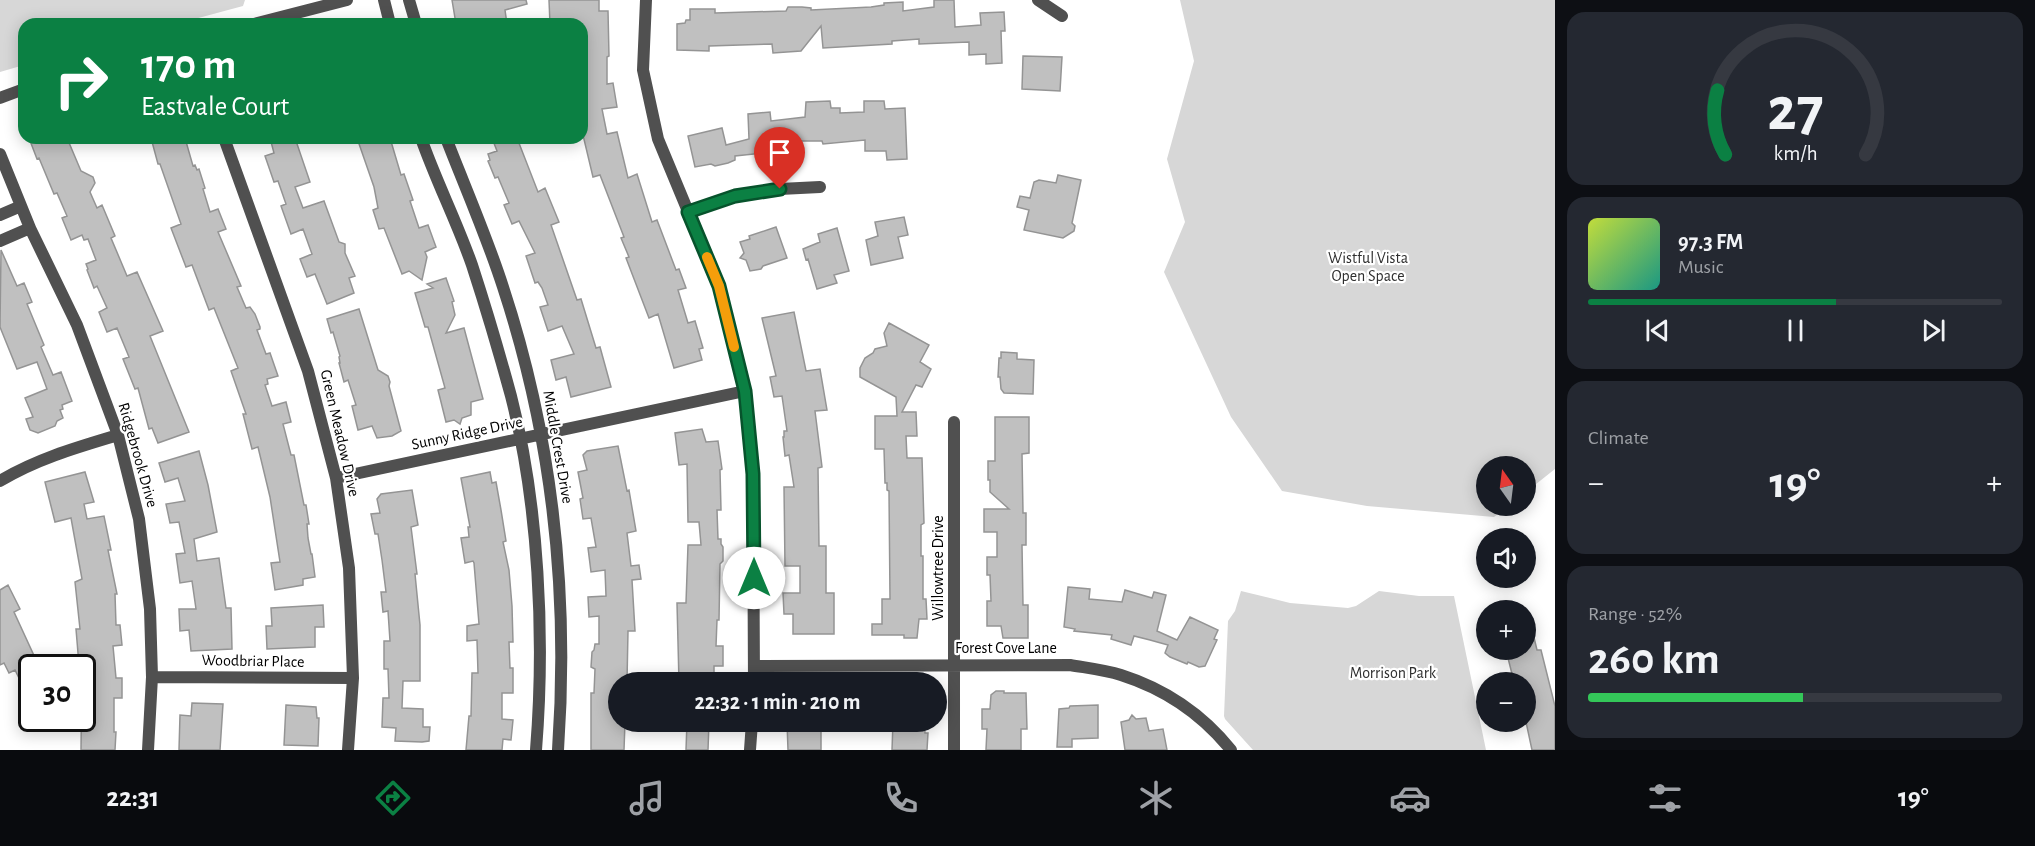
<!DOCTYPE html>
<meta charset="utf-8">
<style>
:root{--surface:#171b24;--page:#242831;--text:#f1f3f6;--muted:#9ea1a6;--line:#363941;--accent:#0b8043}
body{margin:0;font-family:"Alegreya Sans",sans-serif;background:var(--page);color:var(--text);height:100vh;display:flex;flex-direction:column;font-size:22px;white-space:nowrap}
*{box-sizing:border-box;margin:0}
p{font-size:20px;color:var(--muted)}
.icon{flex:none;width:33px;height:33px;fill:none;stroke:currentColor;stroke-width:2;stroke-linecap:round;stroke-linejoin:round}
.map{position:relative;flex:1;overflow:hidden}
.sheet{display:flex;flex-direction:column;gap:12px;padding:12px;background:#0d0f14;width:480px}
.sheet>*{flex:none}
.banner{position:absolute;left:18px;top:18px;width:570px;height:126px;border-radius:18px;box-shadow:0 3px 15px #0003;background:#0b8043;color:#fff;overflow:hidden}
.needle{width:39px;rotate:346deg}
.fabs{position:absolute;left:1476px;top:456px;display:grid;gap:12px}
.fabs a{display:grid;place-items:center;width:60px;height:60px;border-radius:50%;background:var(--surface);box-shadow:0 3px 15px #0003;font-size:30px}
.speed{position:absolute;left:18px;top:654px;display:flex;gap:12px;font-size:30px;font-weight:700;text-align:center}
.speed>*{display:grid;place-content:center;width:78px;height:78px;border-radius:50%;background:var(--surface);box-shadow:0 3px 15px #0003;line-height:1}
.speed .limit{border:3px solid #111;border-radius:9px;background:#fff;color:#111}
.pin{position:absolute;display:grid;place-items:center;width:51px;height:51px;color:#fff;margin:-62px -26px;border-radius:50% 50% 50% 0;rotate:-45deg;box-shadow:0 0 6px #0007}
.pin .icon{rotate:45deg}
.me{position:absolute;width:66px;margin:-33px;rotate:0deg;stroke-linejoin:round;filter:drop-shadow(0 0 4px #0008)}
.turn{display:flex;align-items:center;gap:21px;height:126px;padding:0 24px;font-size:27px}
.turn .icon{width:78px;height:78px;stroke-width:2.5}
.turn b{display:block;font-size:42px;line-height:51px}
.big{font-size:45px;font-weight:700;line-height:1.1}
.sheet .widget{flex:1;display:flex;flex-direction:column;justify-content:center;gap:9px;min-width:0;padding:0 21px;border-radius:18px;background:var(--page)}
.sheet .dial{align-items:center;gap:0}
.dial svg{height:156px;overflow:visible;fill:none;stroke:var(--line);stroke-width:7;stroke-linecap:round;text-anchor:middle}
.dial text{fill:var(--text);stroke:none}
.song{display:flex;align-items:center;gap:18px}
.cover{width:72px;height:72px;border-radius:9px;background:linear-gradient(135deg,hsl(70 70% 55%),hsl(170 70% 35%))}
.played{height:6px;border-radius:3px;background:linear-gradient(90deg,var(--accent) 60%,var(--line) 60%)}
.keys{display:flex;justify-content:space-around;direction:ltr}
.heat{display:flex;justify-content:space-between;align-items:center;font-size:33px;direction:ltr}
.charge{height:9px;border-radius:4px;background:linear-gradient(90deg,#34c759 52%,var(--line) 0)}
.trip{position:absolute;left:608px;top:672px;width:339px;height:60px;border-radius:30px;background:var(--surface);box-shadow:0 3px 15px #0003;font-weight:700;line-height:60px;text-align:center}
.tabs{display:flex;height:96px;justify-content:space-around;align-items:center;background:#090b0e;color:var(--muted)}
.tabs .icon{width:42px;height:42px}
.tabs .active{color:var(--accent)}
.tabs b{font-size:27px;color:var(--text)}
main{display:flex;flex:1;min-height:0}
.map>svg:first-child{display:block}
.green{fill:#d7d7d7}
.building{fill:#c0c0c0;stroke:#949494;stroke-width:1.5}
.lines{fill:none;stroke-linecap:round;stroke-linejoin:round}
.street{stroke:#505050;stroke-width:12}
.route-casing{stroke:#07532c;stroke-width:15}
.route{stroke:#0b8043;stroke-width:10}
.slow{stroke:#f59e0b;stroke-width:10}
.labels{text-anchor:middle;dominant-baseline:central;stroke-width:4.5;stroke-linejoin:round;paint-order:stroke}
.park-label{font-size:16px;fill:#2e2e2e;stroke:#fff}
.street-label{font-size:16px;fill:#000;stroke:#fff}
</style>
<main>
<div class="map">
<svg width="1555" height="750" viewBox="0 0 1555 750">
<rect width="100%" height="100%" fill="#fff"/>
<!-- green -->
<path class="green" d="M0,0h245l-2,6 -67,18h-152v41l-24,7z
M1180,0h375v469l-29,23v-26h-40v40h23l-15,11 -127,-11 -85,-15 -51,-74 -67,-145 21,-50 -18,-63 27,-98z
M1241,591l49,12 58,5 8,-2 23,-15 40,5h35l32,154h-233l-28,-31 -1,-3 4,-95 7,-10z"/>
<!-- building -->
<path class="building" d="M452,0h74l1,4 -22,6 2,14h-51z
M549,0h50v11h9l1,45 -2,1v27l6,-1 4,24 -15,2 5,25 10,-2 11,46 9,-4 15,48 5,-2 19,50 3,-1 7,19 -8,2 10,33 7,-2 8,27 -4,1 3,11 -28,8 -16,-54 -9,4 -23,-60 3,-1 -8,-19 3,-1 -24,-62 -7,2 -11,-46v-107h-32z
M934,0h20l1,27 26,-2 -1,-12 24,-1 1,19h-4l1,32 -16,1v-10l-17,1v-13l-50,2v-5l-27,2v3l-69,4 -2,-22 -20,25 -28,2 -1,-9 -63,2v5l-32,-1v-26l8,-1 1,-3h4v-11h25v4l71,-2 2,-4h14l9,1v2l60,-3 13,-2v-2l19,-1v9l31,-4z
M1023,56l39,1 -2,34 -38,-2z
M830,101l1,7h9v5l24,-1v-11h20l1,8 20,-1 2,51 -20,1 -1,-9h-21v-11l-42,4 -1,-3h-32l2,12 -29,3v-3l-28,3v4l-7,3 -13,3 -4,-2 -16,3 -7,-31 34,-8 4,17 23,-6 -1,-25 22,-2 1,9 34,-4 1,-15z
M29,138h38l14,33 12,6 2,6 -5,9 7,16 5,-3 13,31 -4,2 16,38 10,-4 26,59 -13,5 39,96 -31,11 -6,-15 -3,1 -11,-41 -3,1 -12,-30 6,-2 -12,-29 -10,4 -8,-20 8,-4 -10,-22 -3,2 -7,-18 1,-1 -2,-5 10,-4 -8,-21 -4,1 -2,-5 -11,5 -9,-22 5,-2 -10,-23 -3,1 -15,-36 -2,1z
M151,138h34l8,28 2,-1 2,5 2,-1 6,19 -2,1 7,23 8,-3 8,20 -8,3 23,54 -4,1 9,21 4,-1 5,7 5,13v2l-3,1 9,24 4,-1 8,23 -11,3 1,5 -3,1 7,21 14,-4 5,20 -8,2 8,31h3l10,50h2l3,19h-2l1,14 3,16h1l3,23 -12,2v6l-28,5 -4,-27 9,-1 -10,-65 -12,-50 -6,2 -9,-35h3l-15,-43 7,-3 -24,-60 -5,2 -17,-45 -6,2 -15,-39 10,-4 -21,-60h-2z
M270,138h25l15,44 -15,5 8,21 21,-7 15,41 6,2v9l10,23 -6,2 5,15 -27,11 -12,-30 -8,3 -7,-18 12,-5 -9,-25 -12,5 -10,-28 5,-2 -8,-23 -4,1 -9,-26 9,-3z
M357,138h33l11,37 3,-1 9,26 -3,1 9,27 9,-3 8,22 -11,5 2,5 -5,23 -13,-9 -7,3 -18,-46 -5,1 -6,-19 5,-2 -4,-21z
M492,138h25l21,54 7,-4 14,34 -8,3 26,75 4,-1 15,49 4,-1 11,40 -40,10 -5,-20 -10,3 -5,-20 23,-6 -12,-28 -14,5 -8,-24 8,-2 -6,-17 -4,-6 -3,1 -9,-27 9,-3 -16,-32 -7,3 -8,-19 5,-2 -11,-26 -3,1 -7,-17 2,-1 -2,-6 9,-3z
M1058,175l23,5 -9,43 3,3 -1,5 -11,7 -39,-8 5,-20 -12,-3 3,-11 10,2 4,-16 5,-2 17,3z
M904,217l4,18 -10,2 5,21 -32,7 -5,-25 12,-4 -3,-14z
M776,227l11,31 -24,8 -2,3 -11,2 -4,-11 -6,-2 4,-5 -4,-11 10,-3 -1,-3z
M837,228l12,43 -15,4 3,8 -20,6 -9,-30 -2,1 -3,-11 17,-7 -2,-8z
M1,250l16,36 7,-3 8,19 -5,2 17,41 -3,2 12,28 8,-3 11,29 -10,4 1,4 -3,1 3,8 -6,3 -2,5 -17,7 -8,-3 -4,-11 7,-2 -8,-19 22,-9 -10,-27 -20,7 -17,-42z
M446,278l8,23 -2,1 3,13 -9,18 18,-5 19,71 -12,3v13l-9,3 -2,6 -6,-4 -8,2 -8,-32 7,-2 -17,-61h-3l-10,-34 18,-5 -6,-4z
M359,309l19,61 10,6 2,6 -1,4 12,45 -9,5 -15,2 -5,-12 -14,4 -6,-24 4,-1 -8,-25 -4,2 -5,-19h1l-1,-6 1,-1 -7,-24 -2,1 -4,-14z
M794,312l12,59 14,-2 7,41 -12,1 7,56 -4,1 1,78h7v47h8v41h-41v-20h-9l-1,-21h17v-27h-15l-1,-79h10l-5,-32 -4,1 -2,-19h1v-6h3l-5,-35 -8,1 -4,-20 6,-1 -14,-58z
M889,323l40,22 -9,17 11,7 -9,18 -6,-2 -14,27h14l1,24h-11l1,22h15l2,65 -3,2v31h2v43h3l1,20h-8l-2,19h-13v-3h-32v-11h10v-25h8l-1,-108 -2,-1v-7h-2l-1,-34h-9v-33h22l-1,-19 -36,-20v-9l5,-10 8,-5 2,-4 12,-3 -3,-13z
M1001,352l16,1v6l17,1 -1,34 -29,-1 -3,-4 -1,-12h-2l1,-19h2z
M995,417h34v36l-7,1 1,59h3v32h-4l1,60h5v33h-25l-2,-12h-14v-25h4l-1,-26h-3v-18h10v-25h-13v-23h25l-19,-17v-12h-2v-19h7z
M702,429l4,13 12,-1 4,28 -2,1 1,40h-4l1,29h3v5l2,3v14l-3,3 -1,56h-2l-1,26h7v20h-9v16h-35l-2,-79h9l2,-58h13l-2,-23h-11l-1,-58 -8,1 -4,-32z
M618,446l9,45 2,-1 7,41 -9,2 4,33 8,-1 2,14 -9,1 3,51h-7l-1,51h-9v40h7l-1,28h-33v-57h3l1,-24 -4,-2 1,-15 2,-2 1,-6h4v-28l-10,1 -1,-20 18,-1 -1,-26 -14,2 -3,-24 8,-1 -5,-29 -8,1 -3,-20 3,-1 -5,-26 9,-2 -4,-15 4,-4z
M199,451l9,34 9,47 -23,7 3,22 22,-3 7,50h5l1,41 -41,2 -2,-21 -9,1 -1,-22h17l-4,-28 -12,2 -4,-29 9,-1 -6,-31 -9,1 -4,-19 19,-3 -7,-23 -13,4 -6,-19z
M85,472l9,30 -10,2 3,15 17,-3 7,34h-3l9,44h-2l1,31h4l2,20 -9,1 3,32h6v20h-8v34h2l-1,18h-34l1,-86 -3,1 -3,-36h4l-5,-47 7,-3 -11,-61 -16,4 -10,-40z
M490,472l2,11 4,-1 5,28 5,31 -3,1 6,28 3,36 1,36h-4l1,26h3v25h-11v26l11,1 -2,20 -8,-1 -1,11h-36l3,-34h2l1,-43h6l-1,-33 -10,1v-15l12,-2 -5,-61 -1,-2 -8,2 -4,-25 8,-1 -1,-10h2l-9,-49z
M412,490l6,35 -7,2 6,47h-2l5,51v56h-17l-1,27 21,1v18h7l-1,14 -7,1 -27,-1 1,-13 -14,-1 1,-29h6l-1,-29h-4v-28h6l-2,-30 -5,1 -2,-20h5l-4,-32 -4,-26h-3l-4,-20 9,-1 -3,-14 4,-5z
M8,585l12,24 -6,3 22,48 -4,2v11l-13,5 -4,-8 -6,3 -5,-10 -4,2v-75z
M1068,587l22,2 -1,10 33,3 3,-12 27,8 2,-6 12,3 -9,36 20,9 13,-23 28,13 -4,9 3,1 -12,26 -6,1 -11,-5 -1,2 -17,-7 -5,-4 3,-8 -18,-5 -16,-4 -3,9 -20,-6 1,-4 -38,-4 1,-2 -11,-2z
M323,605l1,22h-9v20l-48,2 -1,-23h6l-1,-18z
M1526,621h4l7,29h4l14,56v44h-23l-6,-28v-40h-12l-8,-32h20z
M996,691h8v2h22l1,36h-6v21h-35l1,-21h-5v-20h8l1,-14z
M192,703l31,1 -3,46h-41l1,-35 11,1z
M286,705l30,2 1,11h2l-1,28 -34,-1z
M1098,705v33l-26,1v8h-15l2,-38 10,-1 1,-2z
M1132,715l4,4 10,-1 3,13 14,-2 4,21h-42l-4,-28 8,-2z
M687,722h22l-1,28h-22z
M787,722h34v28h-33z
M893,722h31l1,11h3l-1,17h-35z"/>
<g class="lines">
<!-- street -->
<path class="street" d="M384,0l6,24
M409,0l7,24
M646,0l-3,70 15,69 61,147 26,105 8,83 1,208
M1038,0l24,16
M254,24l93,-24
M0,98l24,-9
M224,138l84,233 28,107 13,90 4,110 -5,72
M421,138c15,43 36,84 51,127 14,43 27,87 39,131 28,109 34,242 25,354
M446,138c19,49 41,99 57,149 49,149 66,307 55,463
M0,154l30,74 47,97 41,110 21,84 11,90 2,68 -4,73
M688,212l47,-16 45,-7 40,-2
M0,215l21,-9
M0,241l30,-13
M336,478l409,-87
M0,481c36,-22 78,-34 118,-46
M755,666l315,-1c17,3 35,5 51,10 44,14 81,39 110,75
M152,677l201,1
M750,750l2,-28
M954,750v-328"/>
</g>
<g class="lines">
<!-- route casing -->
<g class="route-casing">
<path id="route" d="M754,578l-1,-104 -8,-83 -26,-105 -31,-74 47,-16 45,-7"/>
</g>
<!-- route -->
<use href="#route" class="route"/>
<!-- slow -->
<path class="slow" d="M707,257l12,29 15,61"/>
</g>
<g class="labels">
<!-- park labels -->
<g class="park-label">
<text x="1368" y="258">Wistful Vista<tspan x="1368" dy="18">Open Space</tspan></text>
<text x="1393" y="673">Morrison Park</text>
</g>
<!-- street labels -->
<g class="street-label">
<text transform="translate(340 433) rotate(77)">Green Meadow Drive</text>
<text transform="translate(467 433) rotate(-12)">Sunny Ridge Drive</text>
<text transform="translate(558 447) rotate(80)">Middle Crest Drive</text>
<text transform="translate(138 455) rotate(74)">Ridgebrook Drive</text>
<text transform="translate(938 568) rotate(-90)">Willowtree Drive</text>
<text x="1006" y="648">Forest Cove Lane</text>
<text transform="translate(253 661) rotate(1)">Woodbriar Place</text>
</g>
</g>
</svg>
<div class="fabs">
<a><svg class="needle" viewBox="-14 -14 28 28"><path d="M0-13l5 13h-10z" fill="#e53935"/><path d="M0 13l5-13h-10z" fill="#9ea1a6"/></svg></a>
<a><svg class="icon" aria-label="sound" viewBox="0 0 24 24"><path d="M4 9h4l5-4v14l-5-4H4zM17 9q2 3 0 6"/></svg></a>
<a>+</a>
<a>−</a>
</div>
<div class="speed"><div class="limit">30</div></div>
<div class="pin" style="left:780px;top:189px;background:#d93025"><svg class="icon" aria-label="arrive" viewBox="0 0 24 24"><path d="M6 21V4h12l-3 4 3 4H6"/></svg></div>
<svg class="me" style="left:754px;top:578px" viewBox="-20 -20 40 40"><circle r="19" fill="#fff"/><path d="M0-13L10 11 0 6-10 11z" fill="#0b8043"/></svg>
<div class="trip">22:32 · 1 min · 210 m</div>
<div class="banner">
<div class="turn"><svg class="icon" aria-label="right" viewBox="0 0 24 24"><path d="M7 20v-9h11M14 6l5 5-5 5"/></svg><div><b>170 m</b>Eastvale Court</div></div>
</div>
</div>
<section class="sheet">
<div class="widget dial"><svg viewBox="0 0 100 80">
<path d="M14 69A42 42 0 1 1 86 69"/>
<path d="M14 69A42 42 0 0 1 10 36" stroke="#0b8043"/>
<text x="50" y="56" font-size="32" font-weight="700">27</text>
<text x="50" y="72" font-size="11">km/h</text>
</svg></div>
<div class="widget">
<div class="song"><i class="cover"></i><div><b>97.3 FM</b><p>Music</p></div></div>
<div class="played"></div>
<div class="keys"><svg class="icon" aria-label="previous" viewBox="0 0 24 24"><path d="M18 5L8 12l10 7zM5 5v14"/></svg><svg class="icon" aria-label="pause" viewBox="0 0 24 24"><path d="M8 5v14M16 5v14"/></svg><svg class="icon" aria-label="next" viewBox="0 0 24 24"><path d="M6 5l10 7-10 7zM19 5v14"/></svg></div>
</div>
<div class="widget"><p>Climate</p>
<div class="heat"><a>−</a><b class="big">19°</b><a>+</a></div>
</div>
<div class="widget"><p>Range · 52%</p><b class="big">260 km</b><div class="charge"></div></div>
</section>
</main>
<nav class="tabs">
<b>22:31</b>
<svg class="icon active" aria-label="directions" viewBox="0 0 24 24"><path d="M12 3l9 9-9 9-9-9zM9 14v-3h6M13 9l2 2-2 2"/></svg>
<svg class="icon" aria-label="music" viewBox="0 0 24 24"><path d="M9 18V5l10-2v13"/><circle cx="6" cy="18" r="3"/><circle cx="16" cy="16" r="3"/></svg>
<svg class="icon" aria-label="phone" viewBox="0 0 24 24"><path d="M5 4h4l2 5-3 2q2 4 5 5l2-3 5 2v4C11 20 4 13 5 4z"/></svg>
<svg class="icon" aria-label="climate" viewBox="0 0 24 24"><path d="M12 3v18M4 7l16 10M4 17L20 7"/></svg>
<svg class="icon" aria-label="car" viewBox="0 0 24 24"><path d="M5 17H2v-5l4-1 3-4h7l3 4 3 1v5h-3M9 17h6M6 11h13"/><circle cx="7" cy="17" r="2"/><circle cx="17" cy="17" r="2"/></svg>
<svg class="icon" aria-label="filters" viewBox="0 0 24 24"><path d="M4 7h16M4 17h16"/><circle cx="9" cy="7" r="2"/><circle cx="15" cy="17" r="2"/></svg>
<b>19°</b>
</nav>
